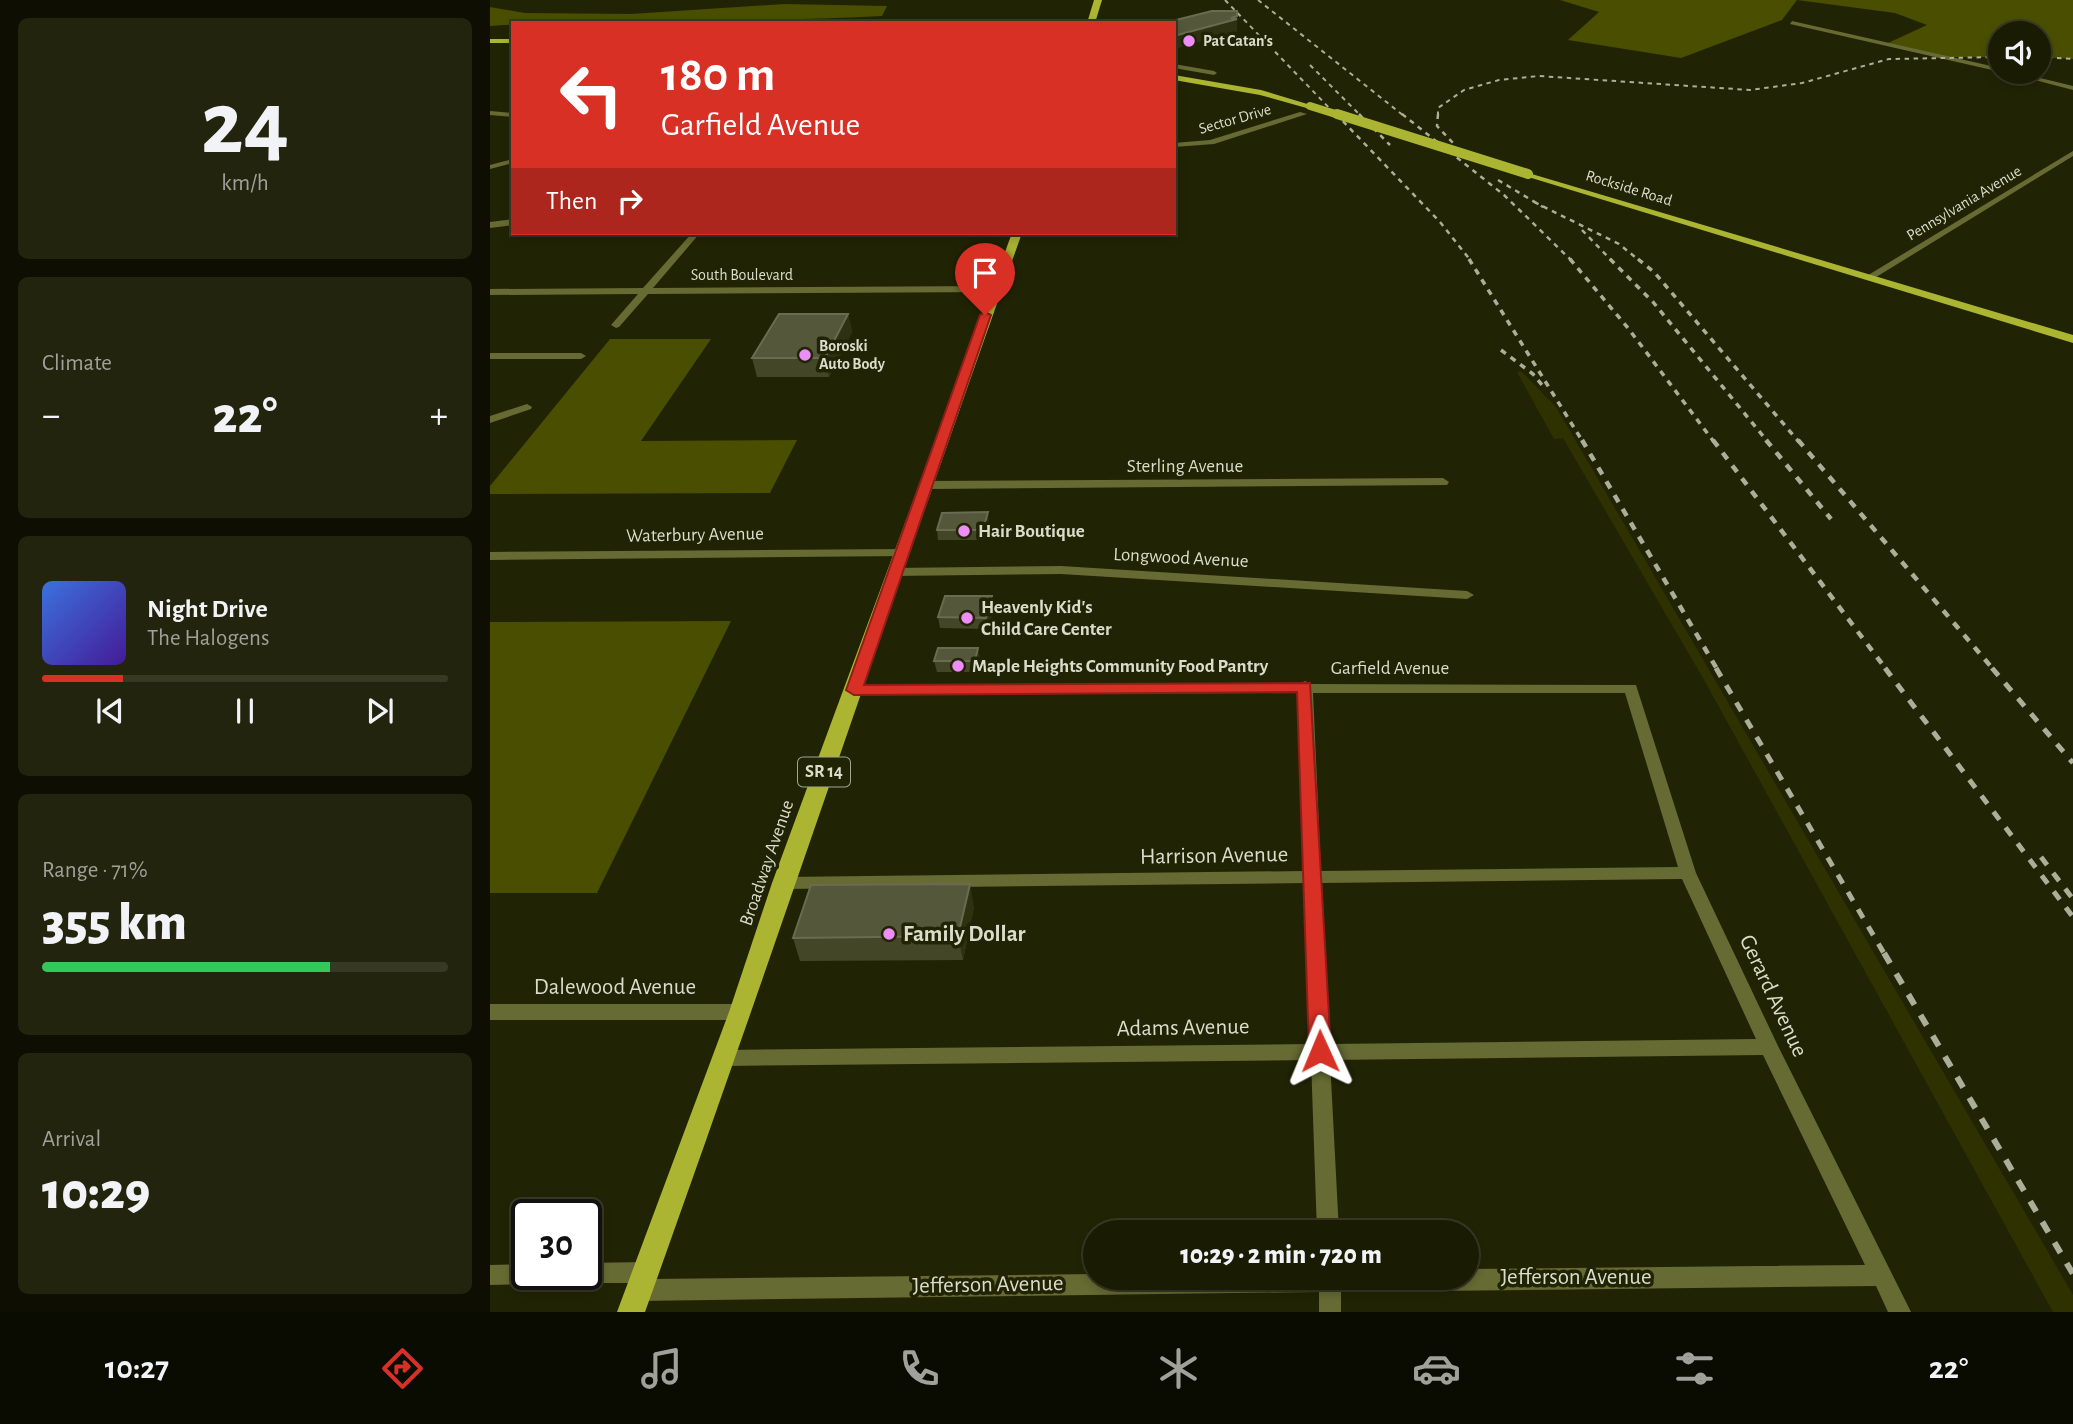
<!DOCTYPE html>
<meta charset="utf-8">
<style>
:root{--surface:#191b03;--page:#22240d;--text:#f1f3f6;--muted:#9fa19a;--line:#373925;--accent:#d93025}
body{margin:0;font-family:"Alegreya Sans",sans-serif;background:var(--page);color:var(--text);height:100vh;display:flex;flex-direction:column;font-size:26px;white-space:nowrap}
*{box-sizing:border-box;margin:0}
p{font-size:23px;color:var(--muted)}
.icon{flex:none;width:38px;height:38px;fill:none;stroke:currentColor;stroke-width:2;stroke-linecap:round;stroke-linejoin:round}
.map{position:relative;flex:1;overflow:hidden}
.drawer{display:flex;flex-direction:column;gap:18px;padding:18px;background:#0e0f02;width:490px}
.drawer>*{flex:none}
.hud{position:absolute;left:21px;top:21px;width:665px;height:214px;border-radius:0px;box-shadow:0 4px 10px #0003,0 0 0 2px var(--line);background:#d93025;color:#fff;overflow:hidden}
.tools{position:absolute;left:1498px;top:21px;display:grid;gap:14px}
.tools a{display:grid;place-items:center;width:63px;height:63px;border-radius:50%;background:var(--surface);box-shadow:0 4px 10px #0003,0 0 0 2px var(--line);font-size:35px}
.speed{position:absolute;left:21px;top:1199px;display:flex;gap:14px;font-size:35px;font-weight:700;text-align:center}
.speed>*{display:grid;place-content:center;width:91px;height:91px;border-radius:50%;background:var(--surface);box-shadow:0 4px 10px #0003,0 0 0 2px var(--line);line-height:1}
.speed .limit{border:4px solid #111;border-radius:10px;background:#fff;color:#111}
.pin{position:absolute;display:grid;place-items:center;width:60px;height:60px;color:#fff;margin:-72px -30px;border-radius:50% 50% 50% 0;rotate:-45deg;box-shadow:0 0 7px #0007}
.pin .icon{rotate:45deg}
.me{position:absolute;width:77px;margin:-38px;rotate:359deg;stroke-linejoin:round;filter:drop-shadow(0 0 5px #0008)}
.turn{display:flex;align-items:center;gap:24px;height:147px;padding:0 35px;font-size:32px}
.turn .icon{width:91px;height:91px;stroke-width:2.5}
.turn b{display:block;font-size:49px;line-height:60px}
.then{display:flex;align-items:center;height:66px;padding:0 35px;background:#0003;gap:14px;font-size:26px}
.big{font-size:52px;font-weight:800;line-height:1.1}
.drawer .widget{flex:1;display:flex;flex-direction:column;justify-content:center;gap:10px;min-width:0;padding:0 24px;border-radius:10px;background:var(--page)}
.drawer .dial{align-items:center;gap:0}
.dial b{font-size:91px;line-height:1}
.song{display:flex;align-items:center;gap:21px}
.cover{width:84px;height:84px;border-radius:10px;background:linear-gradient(135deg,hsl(220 70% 55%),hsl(260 70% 35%))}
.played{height:7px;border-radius:4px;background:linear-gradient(90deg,var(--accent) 20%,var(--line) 20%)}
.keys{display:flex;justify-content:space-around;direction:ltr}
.heat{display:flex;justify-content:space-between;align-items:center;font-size:38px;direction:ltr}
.charge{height:10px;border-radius:5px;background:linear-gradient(90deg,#34c759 71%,var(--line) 0)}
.trip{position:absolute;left:593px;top:1220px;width:396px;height:70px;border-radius:35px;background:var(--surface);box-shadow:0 4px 10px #0003,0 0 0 2px var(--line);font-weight:800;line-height:70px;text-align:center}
.tabs{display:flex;height:112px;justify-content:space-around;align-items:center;background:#0a0b01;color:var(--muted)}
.tabs .icon{width:49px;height:49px}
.tabs .selected{color:var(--accent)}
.tabs b{font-size:32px;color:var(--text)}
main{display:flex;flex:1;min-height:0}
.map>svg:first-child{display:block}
.green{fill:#2f3200}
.forest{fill:#494e00}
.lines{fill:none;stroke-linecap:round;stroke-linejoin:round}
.street{fill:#666b33;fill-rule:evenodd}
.primary{fill:#abb532;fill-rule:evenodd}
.rail-far5{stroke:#abae98;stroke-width:2;stroke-dasharray:4.5 4.5;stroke-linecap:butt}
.rail-far4{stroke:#abae98;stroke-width:2.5;stroke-dasharray:5 5;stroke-linecap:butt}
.rail-far3{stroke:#abae98;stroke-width:3.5;stroke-dasharray:6 6;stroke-linecap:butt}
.rail-far2{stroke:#abae98;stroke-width:4.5;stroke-dasharray:8 8;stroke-linecap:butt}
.rail-far1{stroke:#abae98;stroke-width:5;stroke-dasharray:10 10;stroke-linecap:butt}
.rail{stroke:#abae98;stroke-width:6;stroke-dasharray:12 12;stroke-linecap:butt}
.primary-bridge-far1{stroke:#abb532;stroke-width:8}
.primary-bridge{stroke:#abb532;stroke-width:10}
.wall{fill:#434728}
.shaded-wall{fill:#2f3212}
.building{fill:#54573a;stroke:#696c50;stroke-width:2}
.route{fill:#d93025;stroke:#8d1f18;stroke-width:2}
.poi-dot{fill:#ee8cf8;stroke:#212404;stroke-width:2.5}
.labels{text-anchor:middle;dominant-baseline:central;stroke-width:7;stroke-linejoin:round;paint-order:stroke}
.far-poi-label{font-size:16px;font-weight:bold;fill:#daddcb;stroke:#212404;text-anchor:start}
.far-street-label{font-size:16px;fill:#daddcb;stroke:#212404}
.shield{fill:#212404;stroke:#a2a68f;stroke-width:2}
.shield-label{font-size:18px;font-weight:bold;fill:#daddcb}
.street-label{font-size:19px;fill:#daddcb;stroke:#212404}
.poi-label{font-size:19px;font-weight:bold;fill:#daddcb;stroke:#212404;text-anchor:start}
.near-street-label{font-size:23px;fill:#daddcb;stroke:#212404}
.near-poi-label{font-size:23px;font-weight:bold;fill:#daddcb;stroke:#212404;text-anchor:start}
</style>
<main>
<section class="drawer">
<div class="widget dial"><b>24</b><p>km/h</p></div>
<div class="widget"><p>Climate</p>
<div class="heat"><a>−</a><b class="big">22°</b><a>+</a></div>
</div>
<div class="widget">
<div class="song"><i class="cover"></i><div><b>Night Drive</b><p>The Halogens</p></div></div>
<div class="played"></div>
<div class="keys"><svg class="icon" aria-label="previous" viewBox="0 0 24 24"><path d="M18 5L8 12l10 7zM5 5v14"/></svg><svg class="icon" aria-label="pause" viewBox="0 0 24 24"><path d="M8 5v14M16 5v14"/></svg><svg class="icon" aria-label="next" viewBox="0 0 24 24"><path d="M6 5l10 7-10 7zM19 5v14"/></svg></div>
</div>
<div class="widget"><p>Range · 71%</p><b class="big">355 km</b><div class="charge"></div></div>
<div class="widget"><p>Arrival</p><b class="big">10:29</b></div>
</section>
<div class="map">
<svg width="1583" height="1312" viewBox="0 0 1583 1312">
<rect width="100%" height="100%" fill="#212404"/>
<!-- green -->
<path class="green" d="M1031,371l35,36 517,888v17h-20l-350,-634 -140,-240 -9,1 -37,-67z"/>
<!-- forest -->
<path class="forest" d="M1070,0h513v59l-34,-2v-24h-39v24h-64l-48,-14 39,-18 -32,-12 -98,-13 -15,20 -101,38 -113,-18 31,-28z
M294,4l103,2 -5,10c-130,7 -264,2 -392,10v-19l35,6 106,1z
M120,339h101l-70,102 156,-1 -27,53 -280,1v-8z
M241,621l-134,272h-107v-271z"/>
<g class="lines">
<!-- street -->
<path class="street" d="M1302,21l208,47 1,4 -211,-48z
M684,64l40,7 3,2 -3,2 -40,-7z
M1515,72h10l58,14v4z
M0,111l23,2v4l-23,-2z
M810,112l7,2 -93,30 -40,3v-4l36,-3z
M1583,151v5l-200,123 -8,-2z
M23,159v4l-23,6v-4z
M23,219v6l-23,3v-6z
M202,233h8l-47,55 341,-2 5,3 -5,3 -346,2 -29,33 -3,1 -5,-3 27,-31 -148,1v-6l153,-1z
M358,233h173l-4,3h-165z
M0,353h91l5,3 -5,3h-91z
M37,404l5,3 -1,2 -41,14v-7z
M953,478l6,4 -2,3 -521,4 -6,-4 6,-4z
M410,549l4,1 2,3 -2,3 -414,4v-8z
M571,566l406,25 7,4 -7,4 -406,-25 -168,2 -6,-4 6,-4z
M815,681l6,3 325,1 60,188 82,173 133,266h-23l-12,-26 -535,6v20h-22v-20l-680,9 -8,-3 -3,-8 3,-7h-45l-8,-3 -2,-6h10v-11l59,-1 8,3 3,7 -3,7 443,-5v4h370v-9l399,-4 -102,-210 -433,5 9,172h-22l-6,-172 -587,6 -7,-2 -3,-6 3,-6 7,-2 587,-6 -6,-161 -522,6 -6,-2 -2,-4 2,-4 6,-2 521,-6 -6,-178 -444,2 -7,-5 7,-5 445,-1zM823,693h312l53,174 -357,4zM1192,879l74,160 -426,5 -8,-161z
M0,1004h251l7,3 2,5 -2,5 -7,3h-251z
M37,1264v10h17l-3,7 -8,3 -43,1v-20z"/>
<!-- primary -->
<path class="primary" d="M604,0h8l-7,23h-8z
M0,39h23v4h-23z
M684,75l87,15 53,16 -4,3 -50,-14 -86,-15z
M1035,172l548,163v8l-548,-167z
M522,233h10c-128,359 -248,720 -377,1079h-28l112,-300 43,-129z"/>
<!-- rail-far5 -->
<path class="rail-far5" d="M735,0l112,116
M768,0l146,116
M1549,57l34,2
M820,65l51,51
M948,116v-8l26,-18 35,-10 40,-4 211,14 52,-7 87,-24 111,-2"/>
<!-- rail-far4 -->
<path class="rail-far4" d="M846,114l104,108 31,39
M869,114l31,31
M912,114l102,81 68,66
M948,114l-1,12 17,18
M1008,180l45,27
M1044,202l85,42 21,17
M1092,230l30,31"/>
<!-- rail-far3 -->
<path class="rail-far3" d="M979,259l114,183
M1080,259l58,69 86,114
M1120,259l43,43 115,140
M1148,259l16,13 145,170
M1011,350l32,24 9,11"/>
<!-- rail-far2 -->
<path class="rail-far2" d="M1092,440l135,229
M1223,440l173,229
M1276,440l65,79
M1308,440l195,229"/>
<!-- rail-far1 -->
<path class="rail-far1" d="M1226,668l169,287
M1395,668l188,249
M1502,668l81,95
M1551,857l32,42"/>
<!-- rail -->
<path class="rail" d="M1394,953l189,321"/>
<!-- primary-bridge-far1 -->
<path class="primary-bridge-far1" d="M820,106l32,10"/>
<!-- primary-bridge -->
<path class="primary-bridge" d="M847,114l191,60"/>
</g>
<!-- wall -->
<path class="wall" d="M358,314l4,18 -23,45h-72l-5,-19z
M499,523l-5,17h-46l-1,-10z
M502,596l2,11 -6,22 -48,-1 -2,-11z
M490,659l-3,13h-40l-3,-11z
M484,907l-11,53 -163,1 -7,-23z"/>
<!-- shaded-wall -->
<path class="shaded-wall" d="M747,16v16l-63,17v-13z
M358,314l4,18 -23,45 -4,-19z
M498,512l1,11 -5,17 -1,-10z
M502,596l2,11 -6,22 -2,-11z
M488,648l2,11 -3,13 -2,-11z
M480,884l4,23 -11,53 -5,-24z"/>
<!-- building -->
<path class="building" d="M722,11h25v5l-6,2 6,1 -63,17v-13h-10z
M289,314h69l-23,44h-73z
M498,512l-5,18h-46l5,-17z
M455,596h47l-6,22 -48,-1z
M448,648h40l-3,13h-41z
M480,884l-12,52 -165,2 18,-53z"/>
<!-- route -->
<path class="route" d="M495,312l6,3 -127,370 446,-2 21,368 -4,7 -7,2 -8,-2 -3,-7 -12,-359 -443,3 -8,-5 134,-375z"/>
<!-- markers -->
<g class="poi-dot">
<circle cx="699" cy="41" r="7"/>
<circle cx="315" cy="355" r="7"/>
<circle cx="474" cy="531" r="7"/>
<circle cx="477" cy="618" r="7"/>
<circle cx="468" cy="666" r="7"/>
<circle cx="399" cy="934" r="7"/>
</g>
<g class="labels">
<!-- far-poi labels -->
<g class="far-poi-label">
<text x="713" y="41">Pat Catan's</text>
<text x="329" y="346">Boroski<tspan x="329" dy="18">Auto Body</tspan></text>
</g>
<!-- far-street labels -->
<g class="far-street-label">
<text transform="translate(745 119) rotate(-16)">Sector Drive</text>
<text transform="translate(1139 188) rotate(17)">Rockside Road</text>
<text transform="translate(1474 203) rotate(-31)">Pennsylvania Avenue</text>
<text x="252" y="275">South Boulevard</text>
</g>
<!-- shield labels -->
<rect class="shield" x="308" y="757.5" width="52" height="29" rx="5"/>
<g class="shield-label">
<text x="334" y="772">SR 14</text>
</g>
<!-- street labels -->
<g class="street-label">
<text x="695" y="466">Sterling Avenue</text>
<text transform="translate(205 535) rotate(-1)">Waterbury Avenue</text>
<text transform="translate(691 558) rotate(3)">Longwood Avenue</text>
<text x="900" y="668">Garfield Avenue</text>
<text transform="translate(277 863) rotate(-71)">Broadway Avenue</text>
</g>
<!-- poi labels -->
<g class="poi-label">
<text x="488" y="531">Hair Boutique</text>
<text x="491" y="607">Heavenly Kid's<tspan x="491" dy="22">Child Care Center</tspan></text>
<text x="482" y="666">Maple Heights Community Food Pantry</text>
</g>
<!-- near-street labels -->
<g class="near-street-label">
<text transform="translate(724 856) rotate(-1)">Harrison Avenue</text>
<text x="125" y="987">Dalewood Avenue</text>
<text transform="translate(1283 996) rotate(65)">Gerard Avenue</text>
<text transform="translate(693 1028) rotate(-1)">Adams Avenue</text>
<text x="1086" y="1277">Jefferson Avenue</text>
<text transform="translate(498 1285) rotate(-1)">Jefferson Avenue</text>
</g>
<!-- near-poi labels -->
<g class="near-poi-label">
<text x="413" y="934">Family Dollar</text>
</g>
</g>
</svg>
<div class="tools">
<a><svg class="icon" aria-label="sound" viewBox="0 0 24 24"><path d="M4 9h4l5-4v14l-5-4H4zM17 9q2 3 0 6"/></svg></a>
</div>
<div class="speed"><div class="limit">30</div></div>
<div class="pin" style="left:495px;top:315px;background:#d93025"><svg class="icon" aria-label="arrive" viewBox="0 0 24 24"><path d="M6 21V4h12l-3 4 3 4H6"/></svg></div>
<svg class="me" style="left:830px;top:1051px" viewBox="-20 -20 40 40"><path d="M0-17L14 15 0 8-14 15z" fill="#d93025" stroke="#fff" stroke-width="4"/></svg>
<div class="trip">10:29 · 2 min · 720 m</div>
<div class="hud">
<div class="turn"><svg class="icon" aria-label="left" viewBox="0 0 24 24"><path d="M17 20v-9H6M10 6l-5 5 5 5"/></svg><div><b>180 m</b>Garfield Avenue</div></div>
<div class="then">Then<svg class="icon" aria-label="right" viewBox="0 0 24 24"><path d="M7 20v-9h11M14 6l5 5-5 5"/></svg></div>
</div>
</div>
</main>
<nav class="tabs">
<b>10:27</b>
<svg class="icon selected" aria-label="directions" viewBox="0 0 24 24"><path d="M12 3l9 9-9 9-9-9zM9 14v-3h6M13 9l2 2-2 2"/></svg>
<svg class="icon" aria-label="music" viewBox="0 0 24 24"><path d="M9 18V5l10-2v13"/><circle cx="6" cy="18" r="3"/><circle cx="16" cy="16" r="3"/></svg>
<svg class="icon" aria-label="phone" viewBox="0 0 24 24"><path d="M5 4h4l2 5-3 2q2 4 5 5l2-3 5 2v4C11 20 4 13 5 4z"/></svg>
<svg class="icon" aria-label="climate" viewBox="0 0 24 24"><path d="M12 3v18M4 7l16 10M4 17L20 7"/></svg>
<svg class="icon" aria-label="car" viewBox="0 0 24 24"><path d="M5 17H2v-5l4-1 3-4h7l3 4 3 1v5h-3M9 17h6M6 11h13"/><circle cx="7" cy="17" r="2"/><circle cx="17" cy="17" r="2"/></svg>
<svg class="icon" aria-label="filters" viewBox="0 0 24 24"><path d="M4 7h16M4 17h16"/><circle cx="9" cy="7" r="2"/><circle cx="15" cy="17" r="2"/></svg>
<b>22°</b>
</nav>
